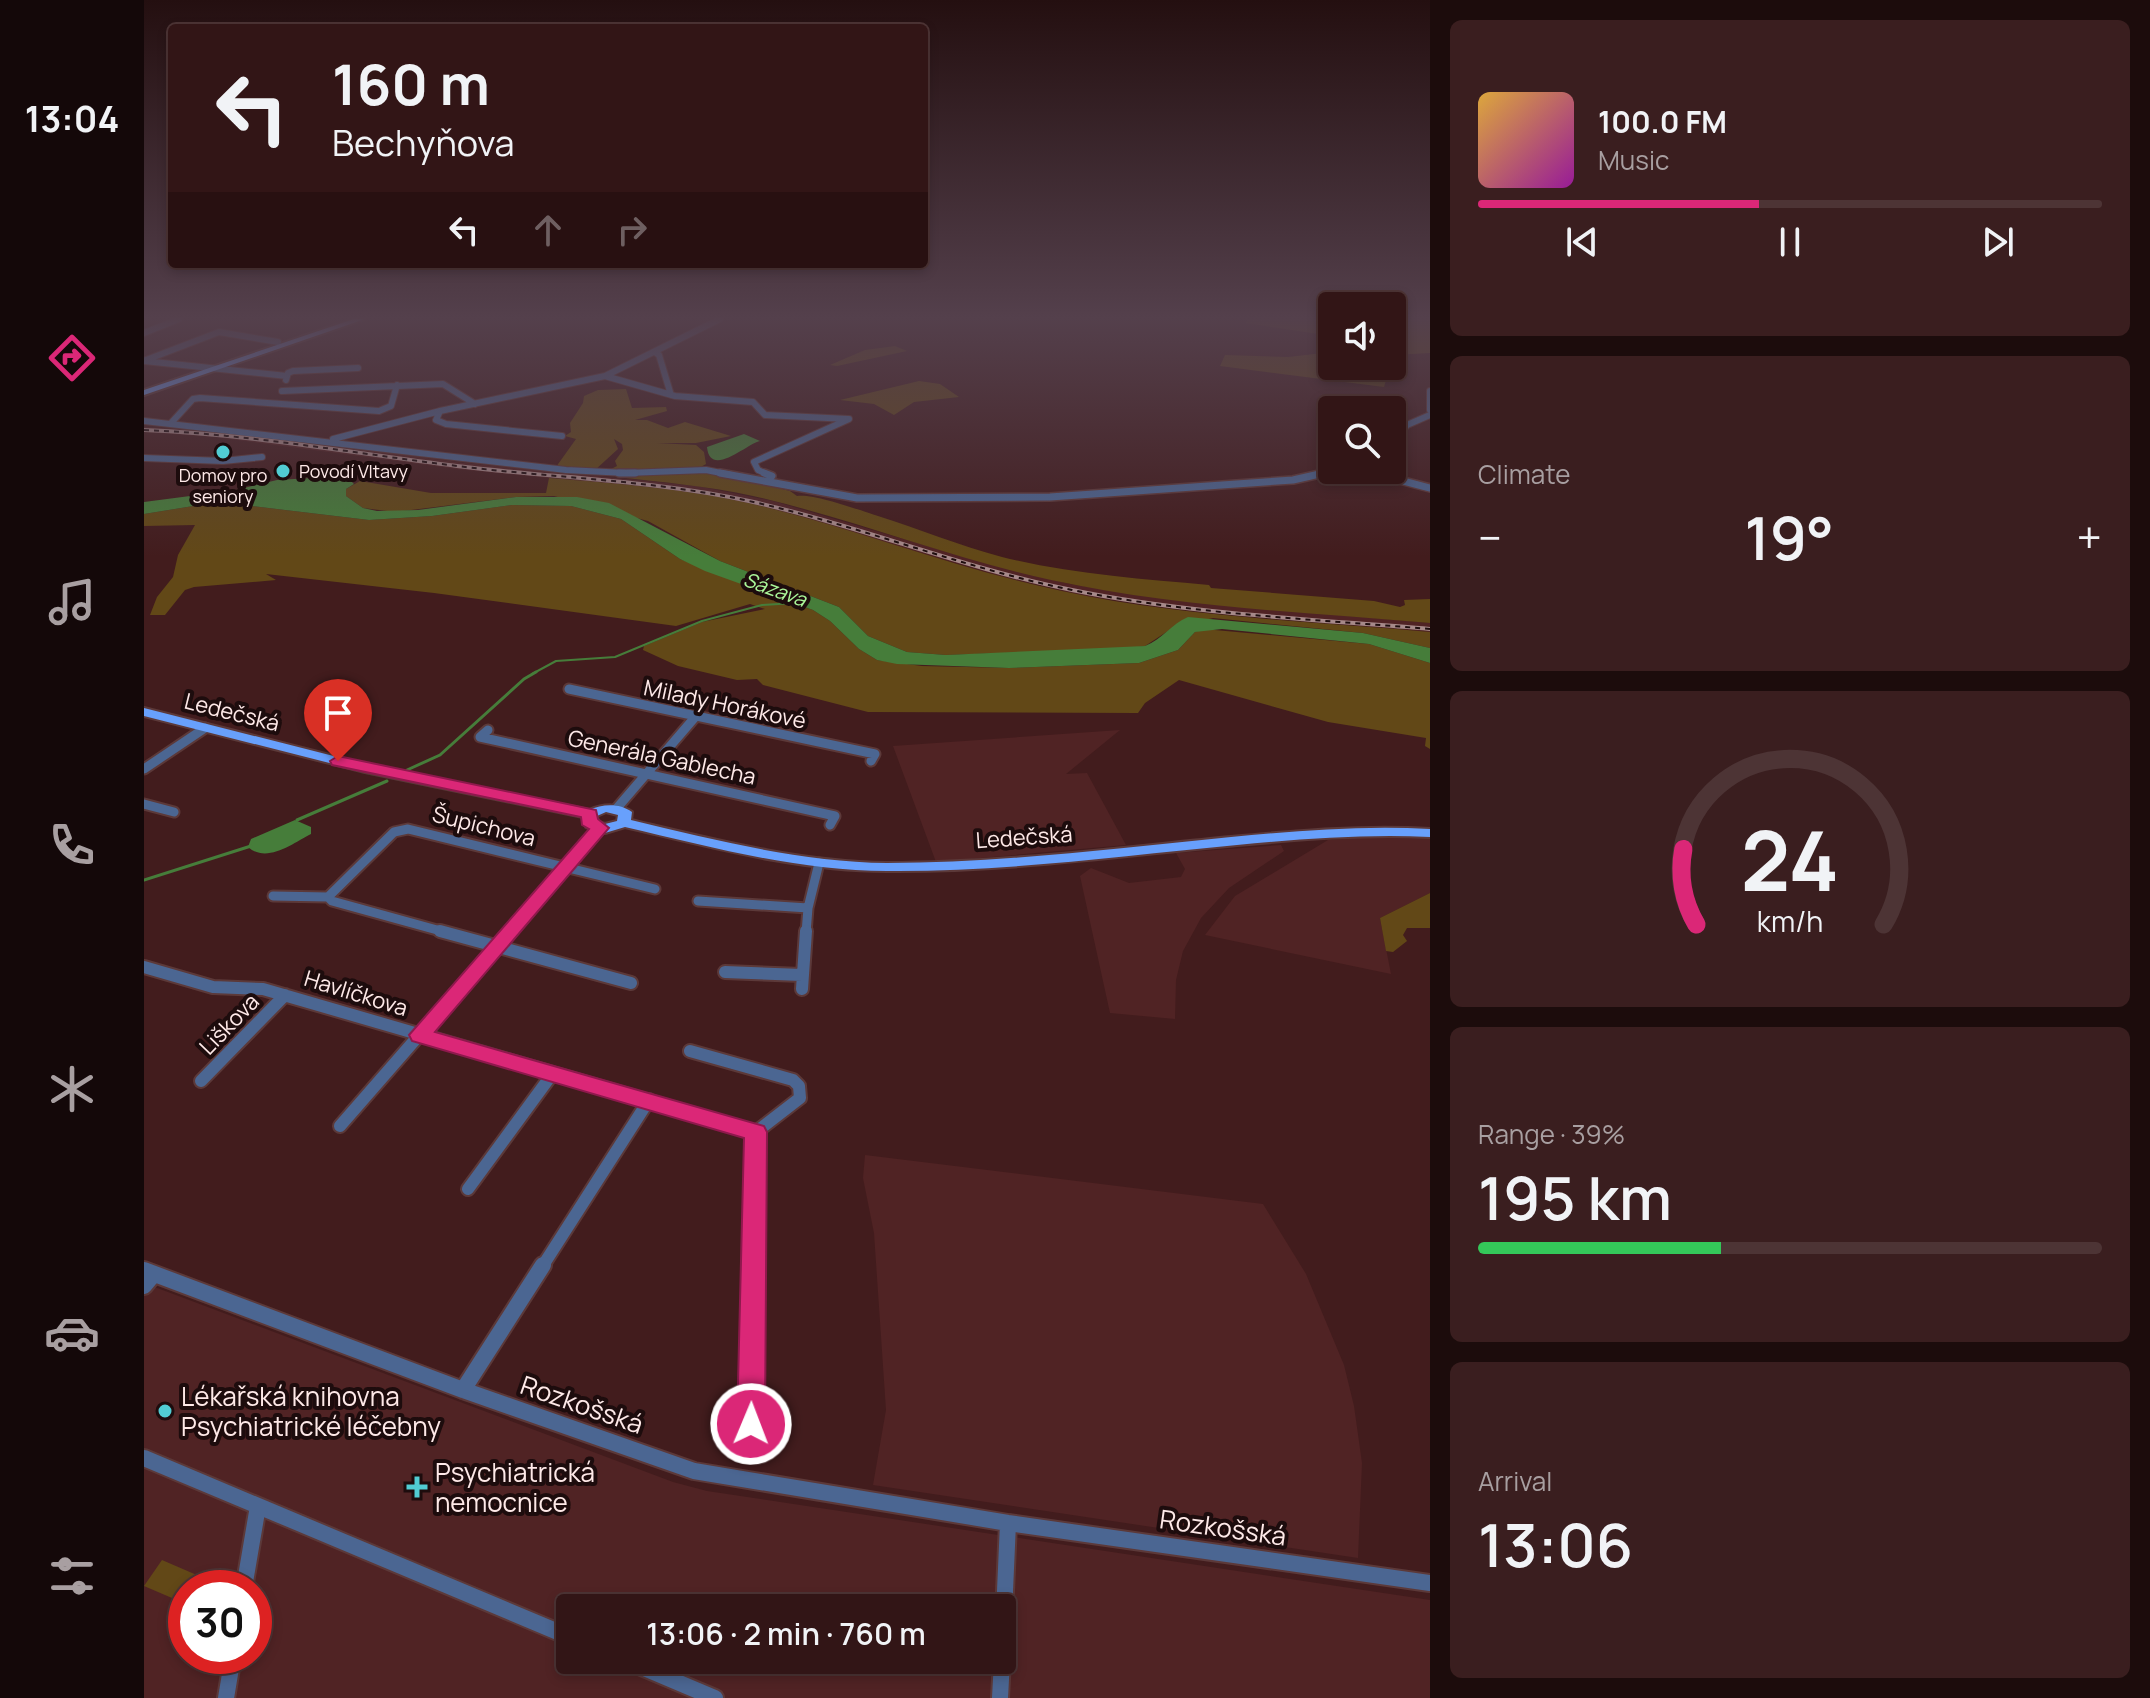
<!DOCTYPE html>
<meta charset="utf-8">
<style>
:root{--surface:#321516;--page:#3a1e1f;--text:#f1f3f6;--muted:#a89fa1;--line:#4d3435;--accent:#db2777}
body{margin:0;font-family:Manrope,sans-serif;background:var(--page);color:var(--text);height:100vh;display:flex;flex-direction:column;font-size:30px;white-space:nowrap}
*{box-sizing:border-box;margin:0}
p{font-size:26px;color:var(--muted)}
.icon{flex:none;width:44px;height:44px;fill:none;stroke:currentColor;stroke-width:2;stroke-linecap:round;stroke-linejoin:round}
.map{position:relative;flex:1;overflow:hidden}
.drawer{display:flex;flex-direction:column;gap:20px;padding:20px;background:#1c0c0c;width:720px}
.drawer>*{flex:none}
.hud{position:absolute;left:24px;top:24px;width:760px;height:244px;border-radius:8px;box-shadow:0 4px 12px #0003,0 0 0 2px var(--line);background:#321516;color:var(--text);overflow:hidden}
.fabs{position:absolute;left:1174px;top:292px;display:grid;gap:16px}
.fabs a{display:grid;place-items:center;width:88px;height:88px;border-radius:8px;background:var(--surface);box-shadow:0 4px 12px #0003,0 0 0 2px var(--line);font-size:40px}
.speed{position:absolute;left:24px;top:1570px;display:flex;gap:16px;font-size:40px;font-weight:700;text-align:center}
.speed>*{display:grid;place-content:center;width:104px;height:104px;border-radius:50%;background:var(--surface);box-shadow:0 4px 12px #0003,0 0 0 2px var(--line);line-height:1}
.speed .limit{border:12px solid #d22;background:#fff;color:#111}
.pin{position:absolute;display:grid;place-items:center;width:68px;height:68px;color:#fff;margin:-82px -34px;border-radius:50% 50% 50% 0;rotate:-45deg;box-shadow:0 0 8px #0007}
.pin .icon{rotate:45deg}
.me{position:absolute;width:88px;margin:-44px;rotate:1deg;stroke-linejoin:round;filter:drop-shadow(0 0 6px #0008)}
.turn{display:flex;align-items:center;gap:28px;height:168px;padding:0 32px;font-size:36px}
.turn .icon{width:104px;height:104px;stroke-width:2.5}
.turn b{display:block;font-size:56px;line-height:68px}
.lanes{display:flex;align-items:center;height:76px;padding:0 32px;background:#0003;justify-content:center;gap:40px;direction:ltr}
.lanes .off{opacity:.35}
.big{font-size:60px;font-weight:600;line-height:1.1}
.drawer .tile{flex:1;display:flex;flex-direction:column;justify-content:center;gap:12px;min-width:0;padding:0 28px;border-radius:12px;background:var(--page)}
.drawer .dial{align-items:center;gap:0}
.dial svg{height:208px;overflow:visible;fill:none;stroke:var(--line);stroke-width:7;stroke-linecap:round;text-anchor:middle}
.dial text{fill:var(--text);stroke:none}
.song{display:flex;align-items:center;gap:24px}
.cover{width:96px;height:96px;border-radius:12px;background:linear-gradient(135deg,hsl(40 70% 55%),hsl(300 70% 35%))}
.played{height:8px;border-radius:4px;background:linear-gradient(90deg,var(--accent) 45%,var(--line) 45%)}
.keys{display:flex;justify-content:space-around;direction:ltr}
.heat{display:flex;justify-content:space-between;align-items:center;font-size:44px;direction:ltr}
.charge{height:12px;border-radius:6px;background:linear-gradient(90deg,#34c759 39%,var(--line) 0)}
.trip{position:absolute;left:412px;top:1594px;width:460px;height:80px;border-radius:8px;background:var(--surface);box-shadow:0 4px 12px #0003,0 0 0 2px var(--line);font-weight:600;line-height:80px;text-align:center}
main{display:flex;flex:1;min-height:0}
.tabs{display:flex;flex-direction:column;width:144px;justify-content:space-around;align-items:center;background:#140809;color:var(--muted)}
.tabs .icon{width:56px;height:56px}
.tabs .current{color:var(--accent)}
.tabs b{font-size:36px;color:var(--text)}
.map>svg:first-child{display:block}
.built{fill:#502324;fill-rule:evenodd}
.green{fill:#624817}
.water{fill:#467d3a}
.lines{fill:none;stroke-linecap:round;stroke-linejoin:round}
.stream-far1{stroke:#467d3a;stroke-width:2}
.stream{stroke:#467d3a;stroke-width:3}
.minor-far4-casing{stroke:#5c3939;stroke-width:8}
.minor-far3-casing{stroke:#5c3939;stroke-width:10}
.minor-far2-casing{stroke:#5c3939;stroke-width:13}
.minor-far1-casing{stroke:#5c3939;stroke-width:16}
.minor-casing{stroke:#5c3939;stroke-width:20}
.major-casing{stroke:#5c3939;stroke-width:4}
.minor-far4{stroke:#4b6692;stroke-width:6}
.minor-far3{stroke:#4b6692;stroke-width:7}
.minor-far2{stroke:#4b6692;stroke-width:9}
.minor-far1{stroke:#4b6692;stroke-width:12}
.minor{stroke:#4b6692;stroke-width:16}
.major{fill:#68a0fc;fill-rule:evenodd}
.rail-casing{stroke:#a68989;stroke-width:4}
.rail{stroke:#1d0c0d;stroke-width:2;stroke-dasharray:5;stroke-linecap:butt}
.route{fill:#db2777;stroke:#8e194d;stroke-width:2}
.poi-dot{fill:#51ccd3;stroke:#1d0c0d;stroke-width:3}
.labels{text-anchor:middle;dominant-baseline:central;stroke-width:8;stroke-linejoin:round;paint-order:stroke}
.far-poi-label{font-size:18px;fill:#fee9e8;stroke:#1d0c0d;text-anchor:start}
.far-water-label{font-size:20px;font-style:italic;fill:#abf79a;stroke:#1d0c0d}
.street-label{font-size:22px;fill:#fee9e8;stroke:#1d0c0d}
.near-poi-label{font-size:26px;fill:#fee9e8;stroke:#1d0c0d;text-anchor:start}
.near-street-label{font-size:26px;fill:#fee9e8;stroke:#1d0c0d}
</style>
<main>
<nav class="tabs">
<b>13:04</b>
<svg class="icon current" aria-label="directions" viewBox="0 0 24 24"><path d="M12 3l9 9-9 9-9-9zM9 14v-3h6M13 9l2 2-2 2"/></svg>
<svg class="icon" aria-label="music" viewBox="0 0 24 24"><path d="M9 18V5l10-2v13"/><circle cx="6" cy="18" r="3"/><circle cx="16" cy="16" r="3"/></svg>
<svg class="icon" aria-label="phone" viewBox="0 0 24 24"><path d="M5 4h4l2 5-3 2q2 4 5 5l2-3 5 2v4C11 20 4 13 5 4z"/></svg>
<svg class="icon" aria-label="climate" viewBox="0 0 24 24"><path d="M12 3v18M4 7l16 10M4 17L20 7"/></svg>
<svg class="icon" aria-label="car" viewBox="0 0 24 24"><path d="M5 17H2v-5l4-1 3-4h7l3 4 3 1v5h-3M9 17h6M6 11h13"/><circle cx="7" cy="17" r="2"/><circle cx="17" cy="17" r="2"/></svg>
<svg class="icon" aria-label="filters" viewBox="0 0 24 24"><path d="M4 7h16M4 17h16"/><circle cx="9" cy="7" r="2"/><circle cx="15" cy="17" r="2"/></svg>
</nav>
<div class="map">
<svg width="1286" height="1698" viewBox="0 0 1286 1698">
<rect width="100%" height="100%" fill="#421c1d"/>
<!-- built -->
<path class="built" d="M0,427l80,4 240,32 233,23 76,15 220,64 77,19 104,16 256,23v9l-256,-23 -89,-13 -82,-19 -239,-70 -74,-15 -233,-23 -242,-32 -71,-5z
M976,730l-54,44 21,-1 39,72 -190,17 -43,-116z
M1232,837l54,1v55l-50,25 11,56 -186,-39 30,-39 93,-56z
M1137,845l3,6 -55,37 -28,30 -18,33 -7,29 -1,39 -65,-6 -30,-137 11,-8 38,15 52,-6 4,-8 -9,-16z
M721,1155l398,49 43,70 38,91 10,41 8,57 -4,95 -485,-73 13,-75 -12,-177 -11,-55z
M0,1283l529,199 34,9 723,109v98h-1286zM42,1588h68v68h-68zM426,1608h432v52h-432z"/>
<!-- green -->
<path class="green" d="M1104,319h84v17l-87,-13z
M1248,319h38v34l-36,2 -2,4z
M751,346l12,5 -70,15 -7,-1 35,-15z
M1188,352v14h58l-6,21 -164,-21 5,-11 63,2z
M775,381l21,3 19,13 -45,5 -20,13 -20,-11 -34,-4z
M482,389l6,19 34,-1 1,4 -32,9h12l21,8 17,-6 46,14 -35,7h-39l39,2 8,7 2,12 -7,4 -86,3 -2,-2 6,-3 -2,-5 8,-11 -1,-6 -8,-5 4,10 -23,21 -39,-3 20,-28 -11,-3 6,-4 -1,-9 13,-20 1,-7 14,-6z
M531,473h46l69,18 7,5c15,-3 63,14 81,20 41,13 82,30 124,41 67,17 139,22 207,28l2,3 163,13 26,6 5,-2 -1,-5 26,-1v24c-126,-11 -255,-16 -379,-43 -101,-22 -197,-61 -298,-84 -45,-10 -91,-14 -138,-19z
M405,478c72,6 145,11 216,29 100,25 196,63 297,84 121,26 246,30 368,41v16l-67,-15 -150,-15 -42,11 -26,17 -20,3 -179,6 -39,-3 -39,-16 -29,-29 -119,-46 -72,-40 -94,-25 -38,1 -121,15 -32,-4 -17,-12v-7l14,-8 71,12h115z
M74,502l151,18 63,-4 80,-11 59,1 50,13 59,40 133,51 17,11 29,28 18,11 45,6 87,2 130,-5 39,-13 17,-18 9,-3 165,15 61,19v86l-5,-3 1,-8 -98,-16 -149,-42 -34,23 -7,10 -270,-1 -105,-27 -6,-6 -20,1 -59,-14 -35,-16 1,-4 58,-24 63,-13 -15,-5 -74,22 -242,-33 -168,-19 10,6 -82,7 -9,3 -20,25h-15l7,-18 16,-20 5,-22 17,-30 -51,1v-12z
M1286,893v35h-23l-4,7 4,6 -14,11 -7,-1 -6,-33z
M18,1560l44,19 -6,9h-14v16l-42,-18z"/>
<!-- water -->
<path class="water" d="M600,434l16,7c-12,2 -50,38 -53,6z
M167,478l40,3 3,3 -8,5v7l17,12 14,3 41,-1 98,-13h61l32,6 111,58 119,46 29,29 39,16 39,3 199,-9c18,-7 26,-22 43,-29l175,16 67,15v15l-61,-19 -147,-15 -27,3 -17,18 -39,13 -130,5 -112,-4 -20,-4 -18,-11 -29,-28 -17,-11 -108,-39 -25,-12 -59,-40 -50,-13 -59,-1 -80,11 -63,4 -151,-18 -74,12v-12l92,-12 41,-10z
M151,820l16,7v7c-18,9 -44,30 -63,13l3,-8z"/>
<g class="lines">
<!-- stream-far1 -->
<path class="stream-far1" d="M388,674l24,-13 59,-4 87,-36 60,-16 34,-2"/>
<!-- stream -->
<path class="stream" d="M263,770l33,-15 84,-76 12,-7
M153,820l90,-39
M0,880l107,-34"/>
<!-- minor-far4 casing -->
<g class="minor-far4-casing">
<path id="minor-far4" d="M0,333l35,-14
M511,352l4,3 12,40
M2,360l73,-28 59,10
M0,361l143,15
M461,376l70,20 78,6 12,13 84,4 -95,43 4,8 11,5
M142,380l2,-7 5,-2 65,-3
M138,391l161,-7 32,20
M1286,391v19
M296,411l-4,9 10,4 116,12
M0,421l422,49 60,3 80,-3 25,5
M28,422l21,-23 7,-1 179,13 12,-5 6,-21
M189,439l107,-28 165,-35 115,-57
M1248,443l15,-18 23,-10
M0,458l79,3 39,-4
M1219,470l17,5
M1171,475l20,-5"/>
</g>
<!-- minor-far3 casing -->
<g class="minor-far3-casing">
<path id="minor-far3" d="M475,473h16
M576,473l137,25 193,-1 243,-17 31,-7
M620,473l8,3
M1229,473l57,15"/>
</g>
<!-- minor-far2 casing -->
<g class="minor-far2-casing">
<path id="minor-far2" d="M425,689l306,65 -4,7
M344,730l-8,7 355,79 -5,9
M0,769l61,-41
M0,804l30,8
M473,808l79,-92
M129,896l55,1
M554,901l110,7
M304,933l-116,-32 -4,-4 66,-65 14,-3 247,60
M365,933l91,-105
M662,933l2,-25 11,-45"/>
</g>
<!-- minor-far1 casing -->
<g class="minor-far1-casing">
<path id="minor-far1" d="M296,931l191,52
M0,967l69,20 50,2 493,143 -2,135
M581,972l77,3
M658,989l4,-58
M546,1051l103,29 6,6 1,12 -44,34
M57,1081l84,-86
M196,1126l170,-195
M324,1189l85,-116
M398,1267l107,-167"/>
</g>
<!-- minor casing -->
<g class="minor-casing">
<path id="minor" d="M0,1270l319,120 231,81 314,52 422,60
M0,1286l10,-12
M319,1390l80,-125
M584,1424h45
M607,1424l3,-159
M0,1458l426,179
M100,1588l14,-82
M858,1659l6,-136
M481,1660l90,38
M82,1698l7,-42
M856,1698l2,-38"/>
</g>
<!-- major casing -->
<g class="major-casing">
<path id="major" d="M210,319h11l-221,76v-5z
M0,708l221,56 224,46c14,-6 30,-7 43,2l-1,8c84,20 169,42 256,43 115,0 230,-15 344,-26 66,-6 132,-12 199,-8v8c-65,-3 -129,2 -193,8 -117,11 -233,27 -350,26 -89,0 -176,-24 -262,-44l-20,6 -19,-6 -3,-10 -218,-45 -221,-56zM462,812l12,3 -1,6 -12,3 -7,-2 -1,-6z"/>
</g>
<!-- minor-far4 -->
<use href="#minor-far4" class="minor-far4"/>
<!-- minor-far3 -->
<use href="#minor-far3" class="minor-far3"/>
<!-- minor-far2 -->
<use href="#minor-far2" class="minor-far2"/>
<!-- minor-far1 -->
<use href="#minor-far1" class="minor-far1"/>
<!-- minor -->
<use href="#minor" class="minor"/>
<!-- major -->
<use href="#major" class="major"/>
<!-- rail casing -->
<g class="rail-casing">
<path id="rail" d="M0,430c105,4 208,23 313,36 97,12 196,14 292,35 109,24 213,67 323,89 117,24 239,29 358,39"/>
</g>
<!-- rail -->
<use href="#rail" class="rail"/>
</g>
<!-- sky -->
<linearGradient id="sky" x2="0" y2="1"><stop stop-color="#240f10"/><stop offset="0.57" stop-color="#54404c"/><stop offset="1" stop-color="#54404c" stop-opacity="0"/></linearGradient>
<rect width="1286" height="557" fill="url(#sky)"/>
<!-- route -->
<path class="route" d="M194,756l258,54 2,9 11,9 -174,204 329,94 3,6 -2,292 -4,9 -10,4 -10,-4 -4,-9 7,-286 -332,-97 -3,-6 180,-206 -7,-4 -1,-8 -249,-52 -2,-4z"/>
<!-- markers -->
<g class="poi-dot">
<circle cx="79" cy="452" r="8"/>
<circle cx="139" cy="471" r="8"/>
<circle cx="21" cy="1411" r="8"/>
<path d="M269 1475h8v8h8v8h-8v8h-8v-8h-8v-8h8z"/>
</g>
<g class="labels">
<!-- far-poi labels -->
<g class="far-poi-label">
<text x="155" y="471">Povodí Vltavy</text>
<text x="79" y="475" text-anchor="middle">Domov pro<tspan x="79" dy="21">seniory</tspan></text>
</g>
<!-- far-water labels -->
<g class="far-water-label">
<text transform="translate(631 589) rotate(20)">Sázava</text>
</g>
<!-- street labels -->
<g class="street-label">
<text transform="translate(581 704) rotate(12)">Milady Horákové</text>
<text transform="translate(88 712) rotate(14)">Ledečská</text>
<text transform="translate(518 757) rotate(12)">Generála Gablecha</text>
<text transform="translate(340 826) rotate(14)">Šupichova</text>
<text transform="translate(880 837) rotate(-4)">Ledečská</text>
<text transform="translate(212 993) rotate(17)">Havlíčkova</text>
<text transform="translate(85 1024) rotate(-46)">Liškova</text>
</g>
<!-- near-poi labels -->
<g class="near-poi-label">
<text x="37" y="1396">Lékařská knihovna<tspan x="37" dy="30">Psychiatrické léčebny</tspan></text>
<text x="291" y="1472">Psychiatrická<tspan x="291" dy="30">nemocnice</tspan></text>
</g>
<!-- near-street labels -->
<g class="near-street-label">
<text transform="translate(438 1404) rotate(19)">Rozkošská</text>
<text transform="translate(1079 1527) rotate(8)">Rozkošská</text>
</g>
</g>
</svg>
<div class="fabs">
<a><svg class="icon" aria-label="sound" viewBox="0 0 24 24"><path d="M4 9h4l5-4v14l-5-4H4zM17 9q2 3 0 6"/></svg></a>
<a><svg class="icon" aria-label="search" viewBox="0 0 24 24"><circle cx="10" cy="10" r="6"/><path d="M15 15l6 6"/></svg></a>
</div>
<div class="speed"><div class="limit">30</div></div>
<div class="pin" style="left:194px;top:761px;background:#d93025"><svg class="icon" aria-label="arrive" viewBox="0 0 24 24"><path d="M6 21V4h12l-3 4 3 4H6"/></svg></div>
<svg class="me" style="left:607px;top:1424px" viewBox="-20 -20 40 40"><circle r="17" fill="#db2777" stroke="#fff" stroke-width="3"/><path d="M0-11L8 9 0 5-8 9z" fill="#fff"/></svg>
<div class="trip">13:06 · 2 min · 760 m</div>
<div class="hud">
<div class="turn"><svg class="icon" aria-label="left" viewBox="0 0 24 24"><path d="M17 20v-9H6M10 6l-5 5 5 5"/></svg><div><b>160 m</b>Bechyňova</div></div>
<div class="lanes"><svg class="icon" aria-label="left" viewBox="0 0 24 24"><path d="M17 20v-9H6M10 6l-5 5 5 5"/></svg><svg class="icon off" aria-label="ahead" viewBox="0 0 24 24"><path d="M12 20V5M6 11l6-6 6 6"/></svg><svg class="icon off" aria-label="right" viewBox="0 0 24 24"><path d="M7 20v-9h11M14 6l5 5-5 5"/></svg></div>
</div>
</div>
<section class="drawer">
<div class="tile">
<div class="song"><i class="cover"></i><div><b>100.0 FM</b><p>Music</p></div></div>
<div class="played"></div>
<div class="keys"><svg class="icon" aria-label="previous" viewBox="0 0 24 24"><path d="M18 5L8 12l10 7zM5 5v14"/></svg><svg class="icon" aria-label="pause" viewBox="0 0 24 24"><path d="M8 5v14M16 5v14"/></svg><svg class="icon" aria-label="next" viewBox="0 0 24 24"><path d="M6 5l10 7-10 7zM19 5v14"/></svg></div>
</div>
<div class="tile"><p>Climate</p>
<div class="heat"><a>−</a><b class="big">19°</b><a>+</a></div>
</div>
<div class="tile dial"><svg viewBox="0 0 100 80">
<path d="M14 69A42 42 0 1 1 86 69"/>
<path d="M14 69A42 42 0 0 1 9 40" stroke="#db2777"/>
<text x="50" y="56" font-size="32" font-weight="700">24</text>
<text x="50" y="72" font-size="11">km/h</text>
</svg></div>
<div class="tile"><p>Range · 39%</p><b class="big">195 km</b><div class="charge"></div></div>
<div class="tile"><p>Arrival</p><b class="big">13:06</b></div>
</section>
</main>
